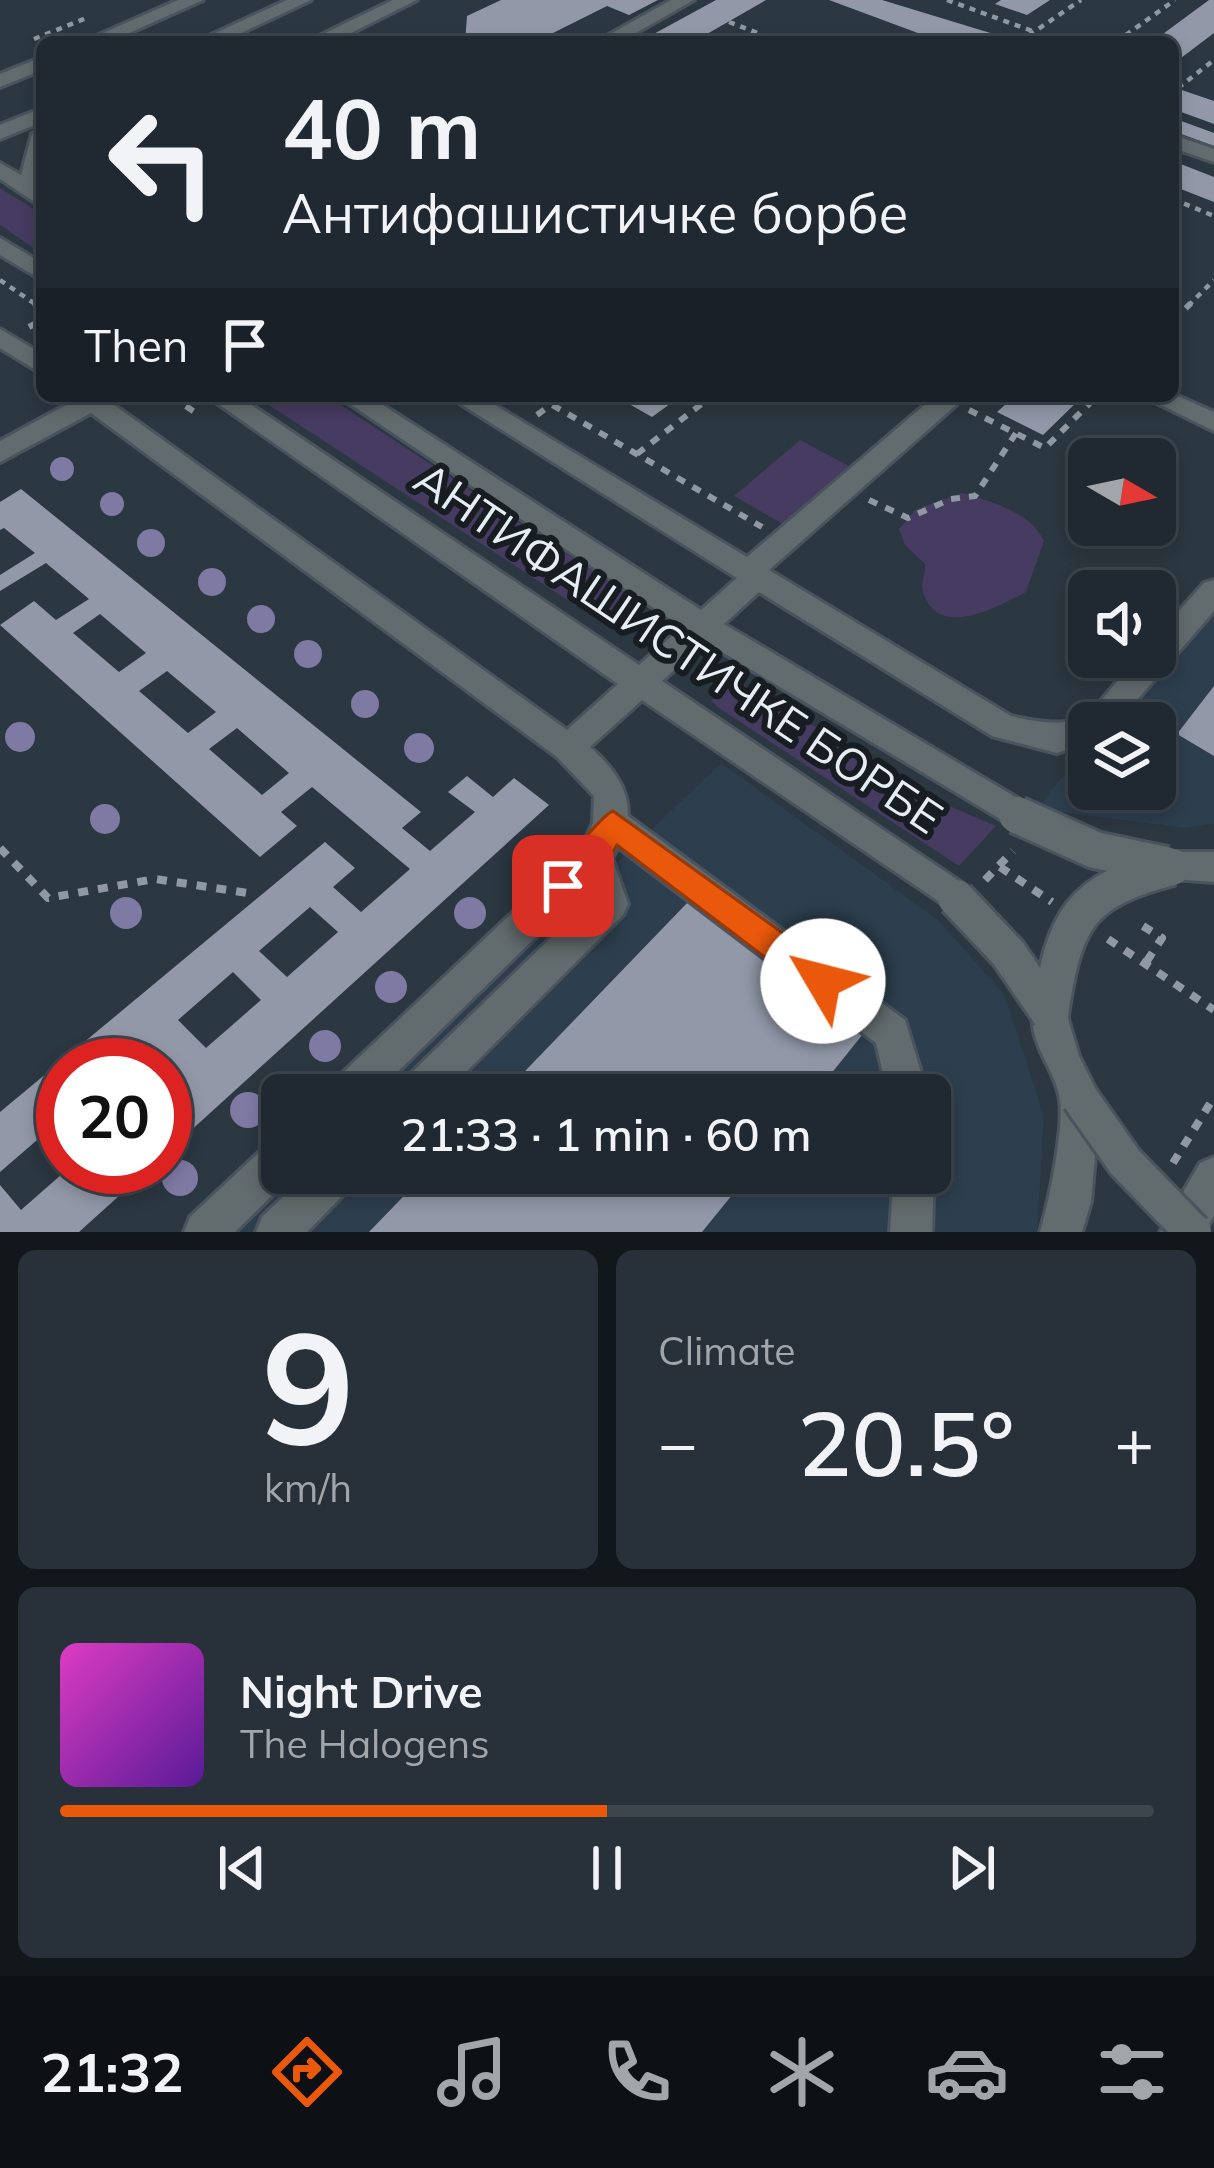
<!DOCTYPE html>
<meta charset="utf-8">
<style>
:root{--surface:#202931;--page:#283139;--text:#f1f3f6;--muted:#a2a6ab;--line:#3d454d;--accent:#ea580c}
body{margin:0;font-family:Mulish,sans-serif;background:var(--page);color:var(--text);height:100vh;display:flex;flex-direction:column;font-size:45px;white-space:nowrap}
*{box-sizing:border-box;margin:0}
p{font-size:39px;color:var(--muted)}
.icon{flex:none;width:66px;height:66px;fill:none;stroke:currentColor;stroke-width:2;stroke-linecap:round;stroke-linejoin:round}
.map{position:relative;height:1232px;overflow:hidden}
.side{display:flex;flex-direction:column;gap:18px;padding:18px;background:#12171b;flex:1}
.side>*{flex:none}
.banner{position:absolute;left:36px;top:36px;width:1143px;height:366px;border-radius:18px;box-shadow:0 6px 18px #0003,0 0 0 3px var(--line);background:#202931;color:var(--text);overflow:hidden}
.needle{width:78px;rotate:99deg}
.fabs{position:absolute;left:1068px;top:438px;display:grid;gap:24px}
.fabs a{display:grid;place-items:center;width:108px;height:108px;border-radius:18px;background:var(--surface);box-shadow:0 6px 18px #0003,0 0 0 3px var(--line);font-size:60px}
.speed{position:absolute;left:36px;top:1038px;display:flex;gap:24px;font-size:60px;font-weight:700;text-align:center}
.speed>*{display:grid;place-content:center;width:156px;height:156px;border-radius:50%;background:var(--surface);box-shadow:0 6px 18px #0003,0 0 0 3px var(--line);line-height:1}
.speed .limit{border:18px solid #d22;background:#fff;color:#111}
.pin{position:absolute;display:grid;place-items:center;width:102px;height:102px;color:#fff;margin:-51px;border-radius:24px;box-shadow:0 6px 18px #0006}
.me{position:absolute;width:132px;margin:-66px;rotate:307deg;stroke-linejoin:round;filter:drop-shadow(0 0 9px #0008)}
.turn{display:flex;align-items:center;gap:42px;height:252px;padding:0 48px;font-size:54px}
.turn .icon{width:156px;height:156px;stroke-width:2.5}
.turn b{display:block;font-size:84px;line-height:102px}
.then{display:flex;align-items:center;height:114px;padding:0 48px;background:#0003;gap:24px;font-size:45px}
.big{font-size:90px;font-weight:600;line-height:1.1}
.side .widget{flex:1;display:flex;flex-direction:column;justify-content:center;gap:18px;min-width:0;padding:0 42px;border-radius:18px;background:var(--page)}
.side .dial{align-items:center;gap:0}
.dial b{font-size:156px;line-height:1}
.song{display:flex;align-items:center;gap:36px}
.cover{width:144px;height:144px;border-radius:18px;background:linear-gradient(135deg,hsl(310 70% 55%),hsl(270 70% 35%))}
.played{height:12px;border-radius:6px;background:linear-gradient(90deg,var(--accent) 50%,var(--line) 50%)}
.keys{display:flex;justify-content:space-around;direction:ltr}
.heat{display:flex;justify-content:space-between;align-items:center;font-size:66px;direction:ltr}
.side .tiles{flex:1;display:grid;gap:18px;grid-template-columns:1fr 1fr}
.widget:last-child{grid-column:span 2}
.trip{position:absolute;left:261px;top:1074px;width:690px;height:120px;border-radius:18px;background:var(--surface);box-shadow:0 6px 18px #0003,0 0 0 3px var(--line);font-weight:600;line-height:120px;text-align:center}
.menu{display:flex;height:192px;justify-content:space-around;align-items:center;background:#0d1014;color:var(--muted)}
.menu .icon{width:84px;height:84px}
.menu .current{color:var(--accent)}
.menu b{font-size:54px;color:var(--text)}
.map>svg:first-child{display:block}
.built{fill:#2d3e4e}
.green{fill:#463b61}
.building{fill:#9298a8;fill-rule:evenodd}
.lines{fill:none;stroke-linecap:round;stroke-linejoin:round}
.minor-casing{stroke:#49545e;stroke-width:6}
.path-far2{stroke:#9099a2;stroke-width:4.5;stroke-dasharray:6 6;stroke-linecap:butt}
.path-far1{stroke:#9099a2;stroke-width:6;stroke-dasharray:9 9;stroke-linecap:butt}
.path{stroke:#9099a2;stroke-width:8;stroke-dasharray:10 10;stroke-linecap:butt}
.minor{fill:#626b6d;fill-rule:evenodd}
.minor-bridge-casing{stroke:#49545e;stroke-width:42;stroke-linecap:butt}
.minor-bridge{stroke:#626b6d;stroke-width:36}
.tree{fill:#7f7aa4}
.route{fill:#ea580c;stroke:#983908;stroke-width:3}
.labels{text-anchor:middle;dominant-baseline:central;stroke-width:12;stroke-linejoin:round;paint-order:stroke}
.street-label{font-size:45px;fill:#e6edf4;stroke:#181d22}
</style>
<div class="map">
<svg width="1214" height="1232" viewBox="0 0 1214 1232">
<rect width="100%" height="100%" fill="#2b3741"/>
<!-- built -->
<path class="built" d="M1214,592v232l-29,4 -149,-19 53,-64v44h66v-66h-48z
M721,763l217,157 66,74 40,122 -7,116h-806l62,-59h637v-78h-556z"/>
<!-- green -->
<path class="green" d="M0,188l42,26v40l-42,-29z
M255,396h72l304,200 -30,26z
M800,440l49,26 -66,58 -49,-28z
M962,493c28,8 69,19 82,48l-18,51c-26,13 -87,50 -103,0 -3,-9 3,-18 2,-28l-20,-19 -6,-16 17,-20z
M735,679l205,123 56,24 -37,40 -240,-158 -8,-7z"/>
<!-- building -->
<path class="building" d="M501,0h157l-29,15 -22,-9 -72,36h-70l2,-26z
M716,0h50l-73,42h-54z
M829,0h53l115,35 -10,7h-45z
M1001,0h49l-23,15 -32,-11z
M1209,0h5v33l-41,31v-22h-21z
M1173,87l41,14v23l-41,-15z
M1173,118l41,15v13l-41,-15z
M1173,161l41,16v25l-41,-16z
M615,396h66l-29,21z
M994,396h89l-40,39 -46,-23 10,-9z
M21,489l400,323 -19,16 28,23 45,-39 -27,-20 19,-16 26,21 21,-19 35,27 -384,349v-70l14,-12 -29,-29 -25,22h-62v63l-5,-6 -58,50v-60l325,-270 30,26 -22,19 28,25 49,-43 -98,-82 -31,25 16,14 -37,31 -260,-232 34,-24 22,19 33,-21 -43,-36 -46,28v-16l35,-22 -31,-25 -4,2v-28zM100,614l46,39 -27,19 -46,-39zM167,671l49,41 -28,21 -49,-42zM237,728l52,45 -27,22 -53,-46zM310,907l28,25 -51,45 -28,-26zM233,972l28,28 -55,48 -28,-28z
M1214,686v70l-37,-22z
M688,902l175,132 -49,61h-312z
M70,1167h81l-72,65h-79v-47l21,25z
M426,1173h324l-48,59h-333z"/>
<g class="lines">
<!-- minor casing -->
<g class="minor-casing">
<path id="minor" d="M178,0h25l-94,42h-26z
M287,0h24l-89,42h-26z
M393,0h24l-84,42h-26z
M671,0h23l-74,42h-24z
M42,57v13l-42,17v-13z
M42,108v14l-42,17v-14z
M42,128v79l-42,-28v-16l21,12 11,-41z
M1173,135l41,14v13l-41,-14z
M0,238l42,25v17l-42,-25z
M0,329l42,25v20l-42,-26z
M1173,394l41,18v19l-71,-35z
M72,396h42l-4,6 457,328 51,-46 -411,-288h31l401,269 43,-38 -344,-231h31l332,214 36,-32 -289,-182h32l267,161 188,-161h23l-2,9 -187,165 242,146c80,19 77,-4 127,-59h17v-19l49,-55 10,-3v31l-97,112h-28v19l-32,11 -65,-17 -233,-144 -35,32 305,181 5,10 -5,10 -12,4 -312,-187 -43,39 306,206 6,11 -6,11 -12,4 -314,-213 -52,47c21,19 39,40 38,69l277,204 23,75h-40l-12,-52 -258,-196 -6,11 16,46 -5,11 -180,180h-47l6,-13 189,-183 -4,-12 -213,208h-47l6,-13 249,-235 11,-24 1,-27 -37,-39 -466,-344 -91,49v-21l75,-41z
M1172,852h42v30l-54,-4 -5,-11 5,-11z
M1050,997l13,5 16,54 21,42 -9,104 -9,30h-42c9,-30 24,-102 20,-132 -4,-33 -39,-63 -23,-98z
M282,1138v35h13l-60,59h-51l6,-15 78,-73z
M1214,1157v59l-10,16h-44l40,-69z
M930,1163l4,10 -2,59h-42l4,-59h36z
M308,1173h49l-6,14 -44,45h-51l6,-15z"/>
</g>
<!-- path-far2 -->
<path class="path-far2" d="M947,0l88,32
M729,22l52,20
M34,39l55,-22
M1019,42l62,-42
M1116,42l59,-42
M1178,88l36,-28
M1173,199l41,17
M0,280l38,26
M1188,306l26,-26"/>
<!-- path-far1 -->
<path class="path-far1" d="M34,303l8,6
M1173,321l18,-18
M29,327l13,-7
M171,396l28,19
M537,396l225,131
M969,410l76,38 52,-52
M537,415l26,-19
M637,454l75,-58
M869,500l39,18 43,-19 24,-3 41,-63"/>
<!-- path -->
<path class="path" d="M0,848l48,50 107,-19 99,15
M1000,867l52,35
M985,880l28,-29
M1143,926l19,12 -17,26
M1108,939l106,71
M1173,1163l41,-66"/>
<!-- minor -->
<use href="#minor" class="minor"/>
<!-- minor-bridge casing -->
<g class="minor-bridge-casing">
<path id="minor-bridge" d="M1017,815l78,35 71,15
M956,898l52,55 42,61
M1050,1014c14,-94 28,-123 122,-147
M1080,1098l45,64 68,70"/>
</g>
<!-- minor-bridge -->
<use href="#minor-bridge" class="minor-bridge"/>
</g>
<!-- trees -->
<g class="tree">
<circle cx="62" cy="469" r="12"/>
<circle cx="112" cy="504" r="12"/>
<circle cx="151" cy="543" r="14"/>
<circle cx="212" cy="582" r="14"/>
<circle cx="261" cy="619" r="14"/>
<circle cx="308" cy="654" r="14"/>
<circle cx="365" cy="704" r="14"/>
<circle cx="20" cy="737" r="15"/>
<circle cx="419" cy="748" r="15"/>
<circle cx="105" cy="819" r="15"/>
<circle cx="532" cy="856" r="15"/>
<circle cx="126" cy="913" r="16"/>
<circle cx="470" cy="913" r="16"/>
<circle cx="391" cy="987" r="16"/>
<circle cx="325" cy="1046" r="16"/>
<circle cx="248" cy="1110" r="18"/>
<circle cx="180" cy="1178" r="18"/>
</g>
<!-- route -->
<path class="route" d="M613,811l221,159 5,11 -5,11 -11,4 -12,-4 -194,-147 -12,21 -31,30h-22l-5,-10c6,-12 56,-72 66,-75z"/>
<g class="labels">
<!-- street labels -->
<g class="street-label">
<text transform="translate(679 647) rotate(34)">АНТИФАШИСТИЧКЕ БОРБЕ</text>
</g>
</g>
</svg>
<div class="fabs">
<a><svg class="needle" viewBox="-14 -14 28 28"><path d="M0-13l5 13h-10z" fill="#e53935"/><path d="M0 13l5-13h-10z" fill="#a2a6ab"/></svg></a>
<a><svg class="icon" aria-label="sound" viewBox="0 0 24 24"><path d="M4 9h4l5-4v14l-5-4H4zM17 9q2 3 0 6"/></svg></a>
<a><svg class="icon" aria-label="layers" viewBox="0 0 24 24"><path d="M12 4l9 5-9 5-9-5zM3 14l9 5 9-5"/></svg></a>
</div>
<div class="speed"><div class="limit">20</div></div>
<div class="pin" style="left:563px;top:886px;background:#d93025"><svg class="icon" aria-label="arrive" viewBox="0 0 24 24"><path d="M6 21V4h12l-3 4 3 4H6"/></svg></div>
<svg class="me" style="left:823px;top:981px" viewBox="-20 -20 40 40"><circle r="19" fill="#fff"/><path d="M0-13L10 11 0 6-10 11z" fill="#ea580c"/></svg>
<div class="trip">21:33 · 1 min · 60 m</div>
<div class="banner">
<div class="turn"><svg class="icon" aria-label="left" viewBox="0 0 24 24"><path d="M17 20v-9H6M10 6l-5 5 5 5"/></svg><div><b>40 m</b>Антифашистичке борбе</div></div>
<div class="then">Then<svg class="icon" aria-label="arrive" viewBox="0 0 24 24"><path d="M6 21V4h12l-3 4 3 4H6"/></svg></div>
</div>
</div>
<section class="side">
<div class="tiles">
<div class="widget dial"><b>9</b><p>km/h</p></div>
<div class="widget"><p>Climate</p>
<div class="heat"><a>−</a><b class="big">20.5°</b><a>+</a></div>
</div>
<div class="widget">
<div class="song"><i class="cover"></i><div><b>Night Drive</b><p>The Halogens</p></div></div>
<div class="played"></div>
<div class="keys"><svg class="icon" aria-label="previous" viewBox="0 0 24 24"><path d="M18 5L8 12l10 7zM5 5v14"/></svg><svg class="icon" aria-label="pause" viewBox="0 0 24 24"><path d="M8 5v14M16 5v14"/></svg><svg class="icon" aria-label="next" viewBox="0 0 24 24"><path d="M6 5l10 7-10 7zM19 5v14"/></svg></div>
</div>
</div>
</section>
<nav class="menu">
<b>21:32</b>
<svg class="icon current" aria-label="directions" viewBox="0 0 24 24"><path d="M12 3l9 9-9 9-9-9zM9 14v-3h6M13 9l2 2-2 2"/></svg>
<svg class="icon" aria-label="music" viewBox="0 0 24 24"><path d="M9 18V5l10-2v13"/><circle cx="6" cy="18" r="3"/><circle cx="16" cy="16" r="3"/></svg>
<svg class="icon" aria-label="phone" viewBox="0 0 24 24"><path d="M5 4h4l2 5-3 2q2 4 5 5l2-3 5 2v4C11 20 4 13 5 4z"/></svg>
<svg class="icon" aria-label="climate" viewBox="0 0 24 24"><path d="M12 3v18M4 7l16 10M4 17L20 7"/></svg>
<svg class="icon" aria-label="car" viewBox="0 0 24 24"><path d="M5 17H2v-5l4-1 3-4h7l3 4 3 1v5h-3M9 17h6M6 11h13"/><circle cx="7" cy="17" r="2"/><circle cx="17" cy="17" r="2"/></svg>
<svg class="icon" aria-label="filters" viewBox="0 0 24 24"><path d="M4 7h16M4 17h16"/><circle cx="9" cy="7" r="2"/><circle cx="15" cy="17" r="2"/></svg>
</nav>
